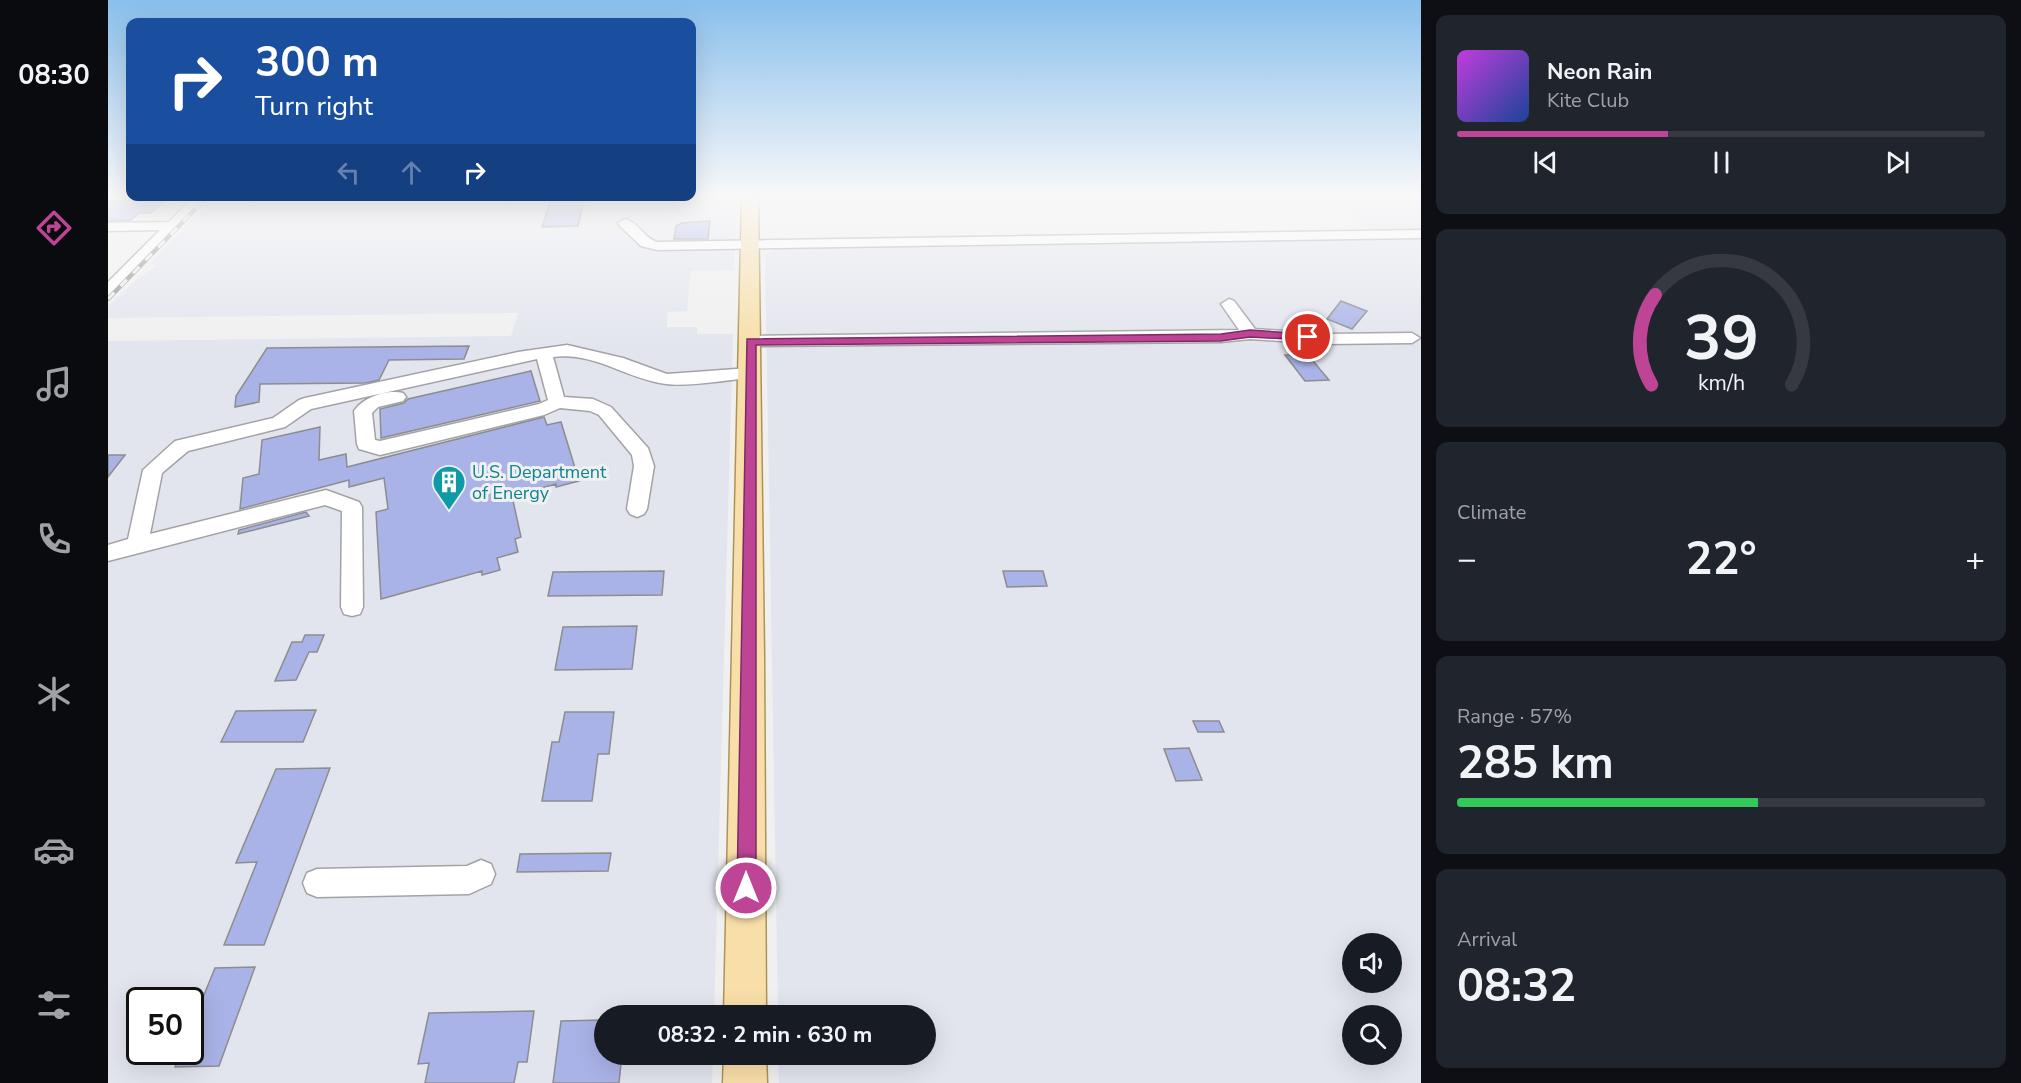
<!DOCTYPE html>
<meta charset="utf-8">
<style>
:root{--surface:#171b24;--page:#20242c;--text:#f1f3f6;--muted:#9ea1a6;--line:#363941;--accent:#be4496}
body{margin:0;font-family:"Nunito Sans",sans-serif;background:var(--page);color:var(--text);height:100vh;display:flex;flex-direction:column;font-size:22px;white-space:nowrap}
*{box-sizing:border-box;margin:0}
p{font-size:20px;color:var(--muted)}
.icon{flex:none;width:33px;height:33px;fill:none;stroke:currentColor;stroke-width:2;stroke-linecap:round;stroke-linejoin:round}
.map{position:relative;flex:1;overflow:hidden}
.sheet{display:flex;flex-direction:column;gap:15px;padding:15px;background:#0d0f14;width:600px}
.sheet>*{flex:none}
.hud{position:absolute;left:18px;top:18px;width:570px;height:183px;border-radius:12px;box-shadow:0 6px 24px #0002;background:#1a4fa0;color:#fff;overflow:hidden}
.tools{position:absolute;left:1234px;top:933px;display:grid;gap:12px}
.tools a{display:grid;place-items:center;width:60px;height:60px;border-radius:50%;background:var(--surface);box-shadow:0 6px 24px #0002;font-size:30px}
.speed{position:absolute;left:18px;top:987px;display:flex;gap:12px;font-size:30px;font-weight:700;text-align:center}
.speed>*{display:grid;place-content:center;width:78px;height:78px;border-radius:50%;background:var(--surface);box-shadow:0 6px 24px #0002;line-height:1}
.speed .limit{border:3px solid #111;border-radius:9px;background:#fff;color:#111}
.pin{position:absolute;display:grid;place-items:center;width:51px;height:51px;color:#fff;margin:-26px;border:3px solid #fff;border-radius:50%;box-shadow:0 2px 6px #0007}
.me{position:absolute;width:66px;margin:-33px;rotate:0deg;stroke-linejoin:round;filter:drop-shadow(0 0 4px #0008)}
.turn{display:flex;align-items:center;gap:21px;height:126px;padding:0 30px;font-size:27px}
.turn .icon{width:78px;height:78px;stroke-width:2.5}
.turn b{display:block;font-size:42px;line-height:51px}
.lanes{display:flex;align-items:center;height:57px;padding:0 30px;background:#0003;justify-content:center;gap:30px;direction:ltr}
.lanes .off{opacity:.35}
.big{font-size:45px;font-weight:700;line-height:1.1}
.sheet .card{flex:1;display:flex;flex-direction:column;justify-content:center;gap:9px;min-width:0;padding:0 21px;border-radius:12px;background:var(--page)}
.sheet .dial{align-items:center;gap:0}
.dial svg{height:156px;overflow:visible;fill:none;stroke:var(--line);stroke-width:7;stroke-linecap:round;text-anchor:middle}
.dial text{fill:var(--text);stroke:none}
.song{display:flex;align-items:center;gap:18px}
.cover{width:72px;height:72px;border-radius:9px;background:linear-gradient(135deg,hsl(290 70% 55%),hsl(220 70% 35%))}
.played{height:6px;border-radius:3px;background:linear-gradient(90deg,var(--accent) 40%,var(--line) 40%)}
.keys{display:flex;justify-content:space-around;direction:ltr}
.heat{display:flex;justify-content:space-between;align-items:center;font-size:33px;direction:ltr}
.charge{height:9px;border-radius:4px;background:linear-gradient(90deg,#34c759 57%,var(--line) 0)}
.trip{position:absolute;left:486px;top:1005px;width:342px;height:60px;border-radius:30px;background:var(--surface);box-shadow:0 6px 24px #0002;font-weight:700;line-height:60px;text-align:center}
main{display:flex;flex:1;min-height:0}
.tabs{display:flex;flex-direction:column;width:108px;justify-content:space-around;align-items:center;background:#090b0e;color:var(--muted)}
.tabs .icon{width:42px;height:42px}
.tabs .on{color:var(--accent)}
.tabs b{font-size:27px;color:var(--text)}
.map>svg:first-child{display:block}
.built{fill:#e3e5ee;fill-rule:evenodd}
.building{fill:#aab3e7;stroke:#8c8d8e;stroke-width:1.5}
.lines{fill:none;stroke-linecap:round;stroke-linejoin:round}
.minor-casing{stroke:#a3a3a5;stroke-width:3}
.major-casing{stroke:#ae9358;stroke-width:3}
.minor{fill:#fff;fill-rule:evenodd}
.major{fill:#f8dfa9;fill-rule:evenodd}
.rail-casing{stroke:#959596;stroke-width:4.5}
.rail{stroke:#f0f0f1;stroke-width:3;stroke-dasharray:9;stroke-linecap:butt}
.route{fill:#be4496;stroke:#7c2c62;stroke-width:1.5}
.labels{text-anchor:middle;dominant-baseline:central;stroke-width:6;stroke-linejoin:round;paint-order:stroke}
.culture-label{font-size:18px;fill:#0d838f;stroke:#f0f0f1;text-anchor:start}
</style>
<main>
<nav class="tabs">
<b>08:30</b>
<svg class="icon on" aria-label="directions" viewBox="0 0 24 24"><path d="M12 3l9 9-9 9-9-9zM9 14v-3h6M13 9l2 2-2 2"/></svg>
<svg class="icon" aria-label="music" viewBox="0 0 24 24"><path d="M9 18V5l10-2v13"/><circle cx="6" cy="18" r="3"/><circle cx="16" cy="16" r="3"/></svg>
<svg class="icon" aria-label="phone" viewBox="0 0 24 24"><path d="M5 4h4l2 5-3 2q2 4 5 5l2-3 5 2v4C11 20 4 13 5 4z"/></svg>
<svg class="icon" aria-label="climate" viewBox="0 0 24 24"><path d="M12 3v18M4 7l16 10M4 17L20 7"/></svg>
<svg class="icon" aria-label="car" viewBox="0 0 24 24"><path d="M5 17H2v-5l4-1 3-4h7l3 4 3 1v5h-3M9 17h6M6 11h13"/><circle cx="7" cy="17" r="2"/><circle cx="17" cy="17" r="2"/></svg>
<svg class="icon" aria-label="filters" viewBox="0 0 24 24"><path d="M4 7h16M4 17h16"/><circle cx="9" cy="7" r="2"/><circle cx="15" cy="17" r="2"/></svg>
</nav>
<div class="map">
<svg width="1313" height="1083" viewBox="0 0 1313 1083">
<rect width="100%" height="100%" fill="#f0f0f1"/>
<!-- built -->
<path class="built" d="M584,195h45l-3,75 -43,1 -4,40 -19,1 -1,15h30v7h36l-19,681 -110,1v38l109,1 -1,28h-604v-742l403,-5 7,-23 -410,5v-12l29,-27 19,-13 -7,-2 65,-67zM32,1000h50v52h-50z
M1225,195h88v35l-49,1z
M1313,239v844h-642l-1,-28 148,-1v-38l-148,-1 -13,-761 13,-6zM1245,944h39v38h-39zM1245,1016h39v38h-39z"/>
<!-- building -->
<path class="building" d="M444,196h22l-1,4h11l-6,26 -36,1z
M0,201h56l-13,12h-12l-8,7 -23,1z
M602,221l-2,18h-34l2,-13 6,-3z
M1233,301l26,10 -15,18 -25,-10z
M361,346l-5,13 -75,1 -10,20 -13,3 -106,1 -1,18 -24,5 1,-11 31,-48z
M1177,355h23l21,25 -24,1z
M423,371l9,30 -159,37 -1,-29 24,-6 4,-4z
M436,417l3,8 14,-3 18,59 -23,6v-3l-44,12 9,41 -6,2 3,13 -21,6 3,12 -18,5v-4l-101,28 -5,-87 12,-3 -4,-31 -35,9v-7l-109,29 3,-31 16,-4 3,-34 58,-13 -1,33 27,-6 1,13z
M0,455h17l-17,22z
M198,512l3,4 -71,18 1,-4z
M556,571l-2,24 -114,1 5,-24z
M895,571h40l4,15 -40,1z
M529,626l-5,43 -77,1 8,-43z
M197,635h19l-7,17h-8l-13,28 -21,1 17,-39h10z
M208,710l-13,32h-82l15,-31z
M457,712h49l-5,42h-11l-6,47h-50l10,-59h7z
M1085,721h26l5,11h-26z
M1081,748l13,32 -26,1 -12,-32z
M222,768l-66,177h-40l33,-83 -21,1 40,-94z
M503,853l-3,18 -91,1 3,-18z
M147,967l-36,99 -44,1 6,-15h9v-23l25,-61z
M426,1011l-7,51h-9l-4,21h-89l4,-20 -11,1 11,-51z
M496,1020v34h18l-3,29h-66l8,-62z"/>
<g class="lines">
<!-- minor casing -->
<g class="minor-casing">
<path id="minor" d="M86,196h14l-95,98 -5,2v-14l52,-52 -52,1v-8l61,-1z
M517,219c13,3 19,19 32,23l764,-12v8l-764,12 -16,-4 -21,-20 -2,-3z
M1121,299l5,2 21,28 71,5 86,-1 8,5 -8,5 -86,1 -76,-5 -29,3 -471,4 -8,-5 8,-5 489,-6 -18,-26z
M459,345l56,13 44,16 83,-6 6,1 3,4 -3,4 -6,1c-23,2 -63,9 -84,6 -39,-5 -73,-33 -113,-27l11,40 29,2 18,8 37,41 6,18 -7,43 -3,5 -7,3 -7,-3 -3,-5 7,-43 -2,-11 -33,-40 -9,-4 -30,-3 -16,7 -164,40 -21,-6 -2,-5 -3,-33c9,-14 34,-22 49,-18l3,4 -3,4 -25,6 -6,6 3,27 5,1 159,-37 9,-4 -11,-41 -226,50 -26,18 -97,24 -26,22 -12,61 176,-44 33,12 3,5 1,100 -3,7 -8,2 -8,-2 -3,-7 1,-96 -17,-6 -217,56v-16l20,-6 15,-69 32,-29 98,-23 26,-18 6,-2 213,-46z
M373,860l10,4 4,10 -4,10 -22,10 -152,3 -10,-4 -4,-10 4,-10 10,-4 150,-3z"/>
</g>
<!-- major casing -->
<g class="major-casing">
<path id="major" d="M634,195h16l6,461 2,360h-42z
M616,1054h42l1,29h-44z"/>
</g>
<!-- minor -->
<use href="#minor" class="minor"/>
<!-- major -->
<use href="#major" class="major"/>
<!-- rail casing -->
<g class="rail-casing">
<path id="rail" d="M0,299l100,-103"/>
</g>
<!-- rail -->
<use href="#rail" class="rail"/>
</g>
<!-- sky -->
<linearGradient id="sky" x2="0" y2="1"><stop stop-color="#89bfec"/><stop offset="0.56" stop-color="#f8f8f9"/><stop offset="1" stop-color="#f8f8f9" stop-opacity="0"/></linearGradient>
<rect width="1313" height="347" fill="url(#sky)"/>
<!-- route -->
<path class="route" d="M1142,330l58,4 5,3 -5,3 -58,-3 -29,4 -465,4v543l-3,7 -7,2 -7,-2 -2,-7 10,-549 474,-5z"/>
<!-- icons -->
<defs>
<g id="building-pin" transform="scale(1.725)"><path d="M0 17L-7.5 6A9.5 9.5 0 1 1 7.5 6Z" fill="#0f9aa8" stroke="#f0f0f1"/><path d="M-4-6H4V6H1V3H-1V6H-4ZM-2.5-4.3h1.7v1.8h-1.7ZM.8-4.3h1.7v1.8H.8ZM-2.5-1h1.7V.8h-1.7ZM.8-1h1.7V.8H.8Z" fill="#fff"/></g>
</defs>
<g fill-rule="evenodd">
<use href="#building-pin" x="341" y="482"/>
</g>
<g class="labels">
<!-- culture labels -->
<g class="culture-label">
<text x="364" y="472">U.S. Department<tspan x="364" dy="21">of Energy</tspan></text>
</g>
</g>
</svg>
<div class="tools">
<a><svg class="icon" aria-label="sound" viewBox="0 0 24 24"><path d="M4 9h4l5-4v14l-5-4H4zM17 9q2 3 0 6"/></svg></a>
<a><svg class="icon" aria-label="search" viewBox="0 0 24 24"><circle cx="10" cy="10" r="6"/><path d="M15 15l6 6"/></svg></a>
</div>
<div class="speed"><div class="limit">50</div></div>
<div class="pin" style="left:1200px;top:337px;background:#d93025"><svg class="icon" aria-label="arrive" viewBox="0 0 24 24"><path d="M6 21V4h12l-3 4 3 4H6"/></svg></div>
<svg class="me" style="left:638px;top:888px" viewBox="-20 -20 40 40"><circle r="17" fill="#be4496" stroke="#fff" stroke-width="3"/><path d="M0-11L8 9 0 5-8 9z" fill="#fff"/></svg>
<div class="trip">08:32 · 2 min · 630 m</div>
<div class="hud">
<div class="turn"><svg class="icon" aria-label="right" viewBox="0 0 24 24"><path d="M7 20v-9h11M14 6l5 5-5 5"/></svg><div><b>300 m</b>Turn right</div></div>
<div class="lanes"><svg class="icon off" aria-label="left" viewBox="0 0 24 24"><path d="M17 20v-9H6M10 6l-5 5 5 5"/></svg><svg class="icon off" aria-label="ahead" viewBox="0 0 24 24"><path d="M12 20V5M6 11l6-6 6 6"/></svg><svg class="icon" aria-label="right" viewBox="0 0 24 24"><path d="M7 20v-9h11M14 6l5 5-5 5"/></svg></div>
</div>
</div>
<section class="sheet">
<div class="card">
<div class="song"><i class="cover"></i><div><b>Neon Rain</b><p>Kite Club</p></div></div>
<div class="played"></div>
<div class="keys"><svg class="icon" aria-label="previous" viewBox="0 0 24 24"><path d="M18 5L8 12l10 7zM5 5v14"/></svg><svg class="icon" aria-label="pause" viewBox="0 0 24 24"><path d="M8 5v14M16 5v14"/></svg><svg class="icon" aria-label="next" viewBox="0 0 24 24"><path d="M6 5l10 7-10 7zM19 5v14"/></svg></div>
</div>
<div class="card dial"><svg viewBox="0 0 100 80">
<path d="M14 69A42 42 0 1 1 86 69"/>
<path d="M14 69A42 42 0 0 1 16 23" stroke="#be4496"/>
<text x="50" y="56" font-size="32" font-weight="700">39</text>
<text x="50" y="72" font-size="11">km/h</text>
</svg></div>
<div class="card"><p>Climate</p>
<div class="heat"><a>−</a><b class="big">22°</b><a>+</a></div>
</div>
<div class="card"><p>Range · 57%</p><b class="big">285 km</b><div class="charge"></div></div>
<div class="card"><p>Arrival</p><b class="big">08:32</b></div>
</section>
</main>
